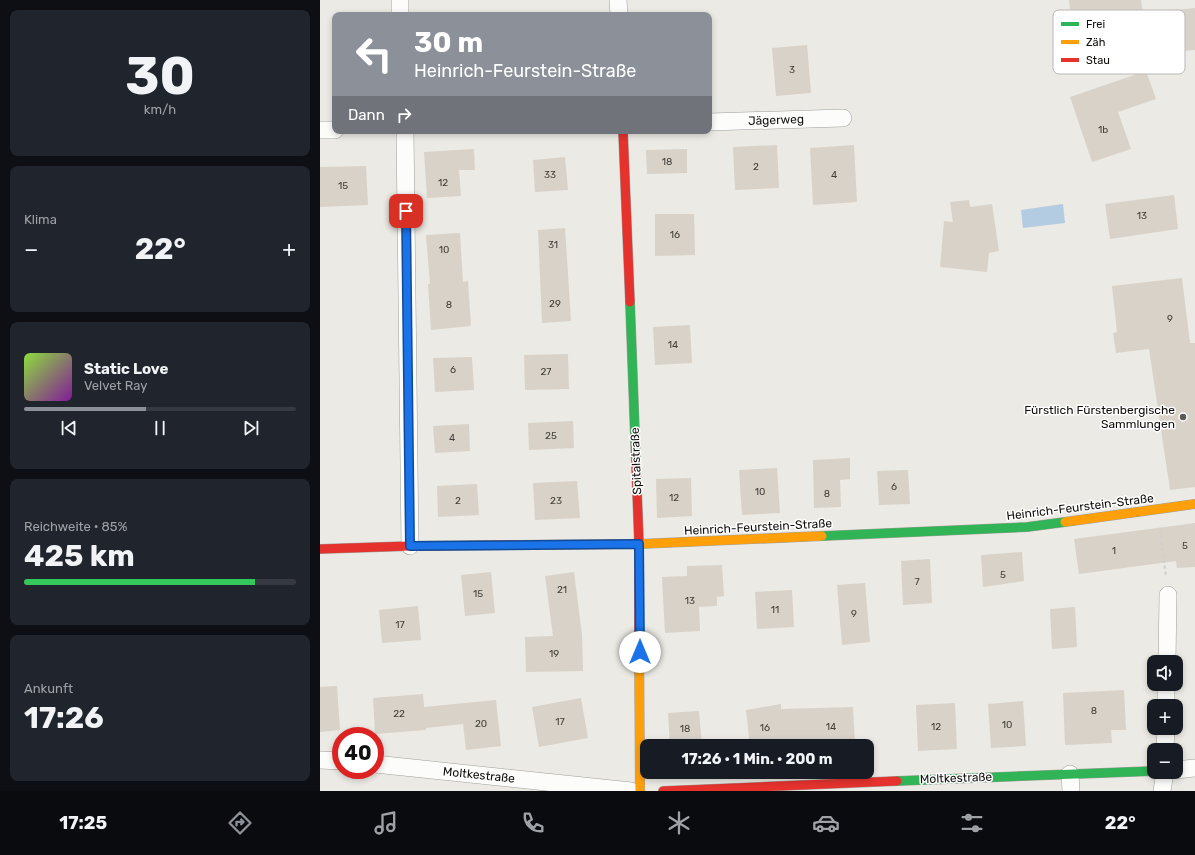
<!DOCTYPE html>
<html lang="de">
<meta charset="utf-8">
<style>
:root{--surface:#171b24;--page:#20242c;--text:#f1f3f6;--muted:#9ea1a6;--line:#363941;--accent:#8c9099}
body{margin:0;font-family:Rubik,sans-serif;background:var(--page);color:var(--text);height:100vh;display:flex;flex-direction:column;font-size:15px;white-space:nowrap}
*{box-sizing:border-box;margin:0}
p{font-size:13px;color:var(--muted)}
.icon{flex:none;width:22px;height:22px;fill:none;stroke:currentColor;stroke-width:2;stroke-linecap:round;stroke-linejoin:round}
.map{position:relative;flex:1;overflow:hidden}
.sheet{display:flex;flex-direction:column;gap:10px;padding:10px;background:#0d0f14;width:320px}
.sheet>*{flex:none}
.hud{position:absolute;left:12px;top:12px;width:380px;height:122px;border-radius:8px;box-shadow:0 2px 6px #0003;background:#8c9099;color:#fff;overflow:hidden}
.controls{position:absolute;left:827px;top:655px;display:grid;gap:8px}
.controls a{display:grid;place-items:center;width:36px;height:36px;border-radius:8px;background:var(--surface);box-shadow:0 2px 6px #0003;font-size:20px}
.speed{position:absolute;left:12px;top:727px;display:flex;gap:8px;font-size:20px;font-weight:700;text-align:center}
.speed>*{display:grid;place-content:center;width:52px;height:52px;border-radius:50%;background:var(--surface);box-shadow:0 2px 6px #0003;line-height:1}
.speed .limit{border:6px solid #d22;background:#fff;color:#111}
.pin{position:absolute;display:grid;place-items:center;width:34px;height:34px;color:#fff;margin:-17px;border-radius:8px;box-shadow:0 2px 6px #0006}
.me{position:absolute;width:44px;margin:-22px;rotate:0deg;stroke-linejoin:round;filter:drop-shadow(0 0 3px #0008)}
.turn{display:flex;align-items:center;gap:14px;height:84px;padding:0 16px;font-size:18px}
.turn .icon{width:52px;height:52px;stroke-width:2.5}
.turn b{display:block;font-size:28px;line-height:34px}
.then{display:flex;align-items:center;height:38px;padding:0 16px;background:#0003;gap:8px;font-size:15px}
.big{font-size:30px;font-weight:700;line-height:1.1}
.sheet .card{flex:1;display:flex;flex-direction:column;justify-content:center;gap:6px;min-width:0;padding:0 14px;border-radius:8px;background:var(--page)}
.sheet .dial{align-items:center;gap:0}
.dial b{font-size:52px;line-height:1}
.song{display:flex;align-items:center;gap:12px}
.cover{width:48px;height:48px;border-radius:6px;background:linear-gradient(135deg,hsl(90 70% 55%),hsl(290 70% 35%))}
.played{height:4px;border-radius:2px;background:linear-gradient(90deg,var(--accent) 45%,var(--line) 45%)}
.keys{display:flex;justify-content:space-around;direction:ltr}
.heat{display:flex;justify-content:space-between;align-items:center;font-size:22px;direction:ltr}
.charge{height:6px;border-radius:3px;background:linear-gradient(90deg,#34c759 85%,var(--line) 0)}
.trip{position:absolute;left:320px;top:739px;width:234px;height:40px;border-radius:8px;background:var(--surface);box-shadow:0 2px 6px #0003;font-weight:700;line-height:40px;text-align:center}
.dock{display:flex;height:64px;justify-content:space-around;align-items:center;background:#090b0e;color:var(--muted)}
.dock .icon{width:28px;height:28px}
.dock .active{color:var(--accent)}
.dock b{font-size:18px;color:var(--text)}
main{display:flex;flex:1;min-height:0}
.map>svg:first-child{display:block}
.water{fill:#b3cce1}
.building{fill:#d9d2c9}
.lines{fill:none;stroke-linecap:round;stroke-linejoin:round}
.street-casing{stroke:#a09f9b;stroke-width:18}
.fast-casing{stroke:#a09f9b;stroke-width:10}
.slow-casing{stroke:#a09f9b;stroke-width:10}
.jam-casing{stroke:#a09f9b;stroke-width:10}
.path{stroke:#d1d0ce;stroke-width:2.5;stroke-dasharray:3 3;stroke-linecap:butt}
.street{stroke:#fcfcfb;stroke-width:17}
.fast{stroke:#30b455;stroke-width:9}
.slow{stroke:#ff9f0a;stroke-width:9}
.jam{stroke:#e5322d;stroke-width:9}
.route-casing{stroke:#114b97;stroke-width:10}
.route{stroke:#1a73e8;stroke-width:7}
.poi-dot{fill:#5c5b57;stroke:#fff;stroke-width:1.5}
.labels{text-anchor:middle;dominant-baseline:central;stroke-width:3;stroke-linejoin:round;paint-order:stroke}
.number-label{font-size:10px;fill:#42403c}
.street-label{font-size:12px;fill:#0f0e0b;stroke:#fff}
.poi-label{font-size:12px;fill:#0f0e0b;stroke:#fff;text-anchor:end}
.key{fill:#fff;stroke:#b7b7b6;stroke-width:1}
.key-label{font-size:11px;fill:#0f0e0b}
</style>
<main>
<section class="sheet">
<div class="card dial"><b>30</b><p>km/h</p></div>
<div class="card"><p>Klima</p>
<div class="heat"><a>−</a><b class="big">22°</b><a>+</a></div>
</div>
<div class="card">
<div class="song"><i class="cover"></i><div><b>Static Love</b><p>Velvet Ray</p></div></div>
<div class="played"></div>
<div class="keys"><svg class="icon" aria-label="previous" viewBox="0 0 24 24"><path d="M18 5L8 12l10 7zM5 5v14"/></svg><svg class="icon" aria-label="pause" viewBox="0 0 24 24"><path d="M8 5v14M16 5v14"/></svg><svg class="icon" aria-label="next" viewBox="0 0 24 24"><path d="M6 5l10 7-10 7zM19 5v14"/></svg></div>
</div>
<div class="card"><p>Reichweite · 85%</p><b class="big">425 km</b><div class="charge"></div></div>
<div class="card"><p>Ankunft</p><b class="big">17:26</b></div>
</section>
<div class="map">
<svg width="875" height="791" viewBox="0 0 875 791">
<rect width="100%" height="100%" fill="#ebeae4"/>
<!-- water -->
<path class="water" d="M743,204l2,19 -42,5 -2,-18z"/>
<!-- building -->
<path class="building" d="M749,0h72l2,13 52,-5v42l-120,12z
M487,45l4,48 -35,3 -4,-48z
M826,71l10,28 -38,13 13,37 -39,13 -22,-65z
M457,145l2,43 -44,2 -2,-43z
M534,145l3,57 -44,3 -3,-57z
M154,149l1,21h-16l2,26 -34,2 -3,-46z
M367,149v24l-40,1 -1,-24z
M245,157l3,33 -33,2 -2,-32z
M46,166l2,39 -48,2v-40z
M854,195l4,34 -68,10 -5,-35z
M649,200l1,7 22,-3 7,47 -10,2 -2,19 -47,-5 4,-46 9,1 -3,-20z
M335,214h39l1,41 -40,1z
M245,228l6,93 -29,2 -4,-93z
M140,233l3,49 5,-1 3,45 -40,4 -3,-46h2l-4,-49z
M862,278l8,65h5v144l-25,3 -21,-141 -33,4 -3,-20 4,-1 -5,-46z
M370,325l2,38 -37,2 -2,-38z
M248,354l1,35 -44,1 -1,-35z
M152,357l2,33 -39,2 -2,-34z
M253,421l1,27 -45,2 -1,-27z
M149,424l1,27 -35,2 -2,-27z
M530,458v21l-10,1 1,27 -27,1 -1,-48z
M457,468l3,45 -38,2 -3,-45z
M588,470l2,34 -31,1 -2,-34z
M371,478l1,38 -35,2 -1,-39z
M257,481l3,37 -45,2 -2,-37z
M157,484l2,31 -41,2 -1,-31z
M875,523v44l-18,1 -1,-7 -97,13 -5,-35z
M702,552l2,29 -41,6 -2,-32z
M610,559l2,44 -29,2 -2,-44z
M402,565l2,31 -7,1v9l-18,1 1,24 -35,2 -3,-56 25,-1v-10z
M171,572l4,41 -30,3 -4,-41z
M254,572l8,63 1,36 -57,1 -1,-35 28,-1 -8,-60z
M545,583l5,59 -28,3 -5,-60z
M472,590l2,37 -37,2 -2,-37z
M98,606l3,34 -39,3 -3,-33z
M755,607l2,40 -25,2 -2,-40z
M17,686l3,44 -20,2v-45z
M804,690l2,40h-15l1,13 -47,2 -2,-52z
M103,694l1,13 72,-7 5,46 -35,4 -3,-26 -37,4v2l-51,4 -2,-36z
M261,698l7,40 -49,9 -7,-40z
M703,701l3,45 -35,2 -3,-44z
M635,703l2,46 -39,2 -2,-46z
M461,704v5l72,-2 2,39h-105l-4,-36z
M379,711l3,35h-32l-2,-33z"/>
<g class="lines">
<!-- street casing -->
<g class="street-casing">
<path id="street" d="M80,0v15
M298,0l1,15
M389,122l134,-4
M0,130h15
M85,131l5,415
M847,662l1,-67
M846,706v-22
M845,750l1,-22
M0,760l21,1
M55,764l256,27
M856,770l19,-2
M750,774l1,17
M842,791l3,-19"/>
</g>
<!-- fast casing -->
<g class="fast-casing">
<path id="fast" d="M310,302l6,161
M502,536l205,-9 38,-5
M577,781l257,-10"/>
</g>
<!-- slow casing -->
<g class="slow-casing">
<path id="slow" d="M745,522l130,-18
M196,545l123,-1 183,-8
M319,636l1,155"/>
</g>
<!-- jam casing -->
<g class="jam-casing">
<path id="jam" d="M303,131l7,171
M316,463l3,81v92
M0,549l90,-3 106,-1
M343,791l234,-10"/>
</g>
<!-- path -->
<path class="path" d="M840,530l6,47"/>
<!-- street -->
<use href="#street" class="street"/>
<!-- fast -->
<use href="#fast" class="fast"/>
<!-- slow -->
<use href="#slow" class="slow"/>
<!-- jam -->
<use href="#jam" class="jam"/>
</g>
<g class="lines">
<!-- route casing -->
<g class="route-casing">
<path id="route" d="M86,211l4,335 229,-2 1,108"/>
</g>
<!-- route -->
<use href="#route" class="route"/>
</g>
<!-- markers -->
<circle class="poi-dot" cx="863" cy="417" r="4"/>
<g class="labels">
<!-- number labels -->
<g class="number-label">
<text x="472" y="70">3</text>
<text x="783" y="130">1b</text>
<text x="347" y="162">18</text>
<text x="436" y="167">2</text>
<text x="230" y="175">33</text>
<text x="514" y="175">4</text>
<text x="123" y="183">12</text>
<text x="23" y="186">15</text>
<text x="822" y="216">13</text>
<text x="355" y="235">16</text>
<text x="233" y="245">31</text>
<text x="124" y="250">10</text>
<text x="235" y="304">29</text>
<text x="129" y="305">8</text>
<text x="850" y="319">9</text>
<text x="353" y="345">14</text>
<text x="133" y="370">6</text>
<text x="226" y="372">27</text>
<text x="231" y="436">25</text>
<text x="132" y="438">4</text>
<text x="574" y="487">6</text>
<text x="440" y="492">10</text>
<text x="507" y="494">8</text>
<text x="354" y="498">12</text>
<text x="138" y="501">2</text>
<text x="236" y="501">23</text>
<text x="865" y="546">5</text>
<text x="794" y="551">1</text>
<text x="683" y="575">5</text>
<text x="597" y="582">7</text>
<text x="242" y="590">21</text>
<text x="158" y="594">15</text>
<text x="370" y="601">13</text>
<text x="455" y="610">11</text>
<text x="534" y="614">9</text>
<text x="80" y="625">17</text>
<text x="234" y="654">19</text>
<text x="774" y="711">8</text>
<text x="79" y="714">22</text>
<text x="240" y="722">17</text>
<text x="161" y="724">20</text>
<text x="687" y="725">10</text>
<text x="511" y="727">14</text>
<text x="616" y="727">12</text>
<text x="445" y="728">16</text>
<text x="365" y="729">18</text>
</g>
<!-- street labels -->
<g class="street-label">
<text transform="translate(456 120) rotate(-2)">Jägerweg</text>
<text transform="translate(316 461) rotate(-92)">Spitalstraße</text>
<text transform="translate(760 507) rotate(-7)">Heinrich-Feurstein-Straße</text>
<text transform="translate(438 527) rotate(-3)">Heinrich-Feurstein-Straße</text>
<text transform="translate(159 775) rotate(6)">Moltkestraße</text>
<text transform="translate(636 778) rotate(-2)">Moltkestraße</text>
</g>
<!-- poi labels -->
<g class="poi-label">
<text x="855" y="410">Fürstlich Fürstenbergische<tspan x="855" dy="14">Sammlungen</tspan></text>
</g>
</g>
<!-- legend -->
<rect x="733" y="10" width="132" height="64" rx="6" class="key"/>
<rect x="741" y="22" width="18" height="4" fill="#30b455"/>
<rect x="741" y="40" width="18" height="4" fill="#ff9f0a"/>
<rect x="741" y="58" width="18" height="4" fill="#e5322d"/>
<g class="key-label">
<text x="766" y="28">Frei</text>
<text x="766" y="46">Zäh</text>
<text x="766" y="64">Stau</text>
</g>
</svg>
<div class="controls">
<a><svg class="icon" aria-label="sound" viewBox="0 0 24 24"><path d="M4 9h4l5-4v14l-5-4H4zM17 9q2 3 0 6"/></svg></a>
<a>+</a>
<a>−</a>
</div>
<div class="speed"><div class="limit">40</div></div>
<div class="pin" style="left:86px;top:211px;background:#d93025"><svg class="icon" aria-label="arrive" viewBox="0 0 24 24"><path d="M6 21V4h12l-3 4 3 4H6"/></svg></div>
<svg class="me" style="left:320px;top:652px" viewBox="-20 -20 40 40"><circle r="19" fill="#fff"/><path d="M0-13L10 11 0 6-10 11z" fill="#1a73e8"/></svg>
<div class="trip">17:26 · 1 Min. · 200 m</div>
<div class="hud">
<div class="turn"><svg class="icon" aria-label="left" viewBox="0 0 24 24"><path d="M17 20v-9H6M10 6l-5 5 5 5"/></svg><div><b>30 m</b>Heinrich-Feurstein-Straße</div></div>
<div class="then">Dann<svg class="icon" aria-label="right" viewBox="0 0 24 24"><path d="M7 20v-9h11M14 6l5 5-5 5"/></svg></div>
</div>
</div>
</main>
<nav class="dock">
<b>17:25</b>
<svg class="icon active" aria-label="directions" viewBox="0 0 24 24"><path d="M12 3l9 9-9 9-9-9zM9 14v-3h6M13 9l2 2-2 2"/></svg>
<svg class="icon" aria-label="music" viewBox="0 0 24 24"><path d="M9 18V5l10-2v13"/><circle cx="6" cy="18" r="3"/><circle cx="16" cy="16" r="3"/></svg>
<svg class="icon" aria-label="phone" viewBox="0 0 24 24"><path d="M5 4h4l2 5-3 2q2 4 5 5l2-3 5 2v4C11 20 4 13 5 4z"/></svg>
<svg class="icon" aria-label="climate" viewBox="0 0 24 24"><path d="M12 3v18M4 7l16 10M4 17L20 7"/></svg>
<svg class="icon" aria-label="car" viewBox="0 0 24 24"><path d="M5 17H2v-5l4-1 3-4h7l3 4 3 1v5h-3M9 17h6M6 11h13"/><circle cx="7" cy="17" r="2"/><circle cx="17" cy="17" r="2"/></svg>
<svg class="icon" aria-label="filters" viewBox="0 0 24 24"><path d="M4 7h16M4 17h16"/><circle cx="9" cy="7" r="2"/><circle cx="15" cy="17" r="2"/></svg>
<b>22°</b>
</nav>
